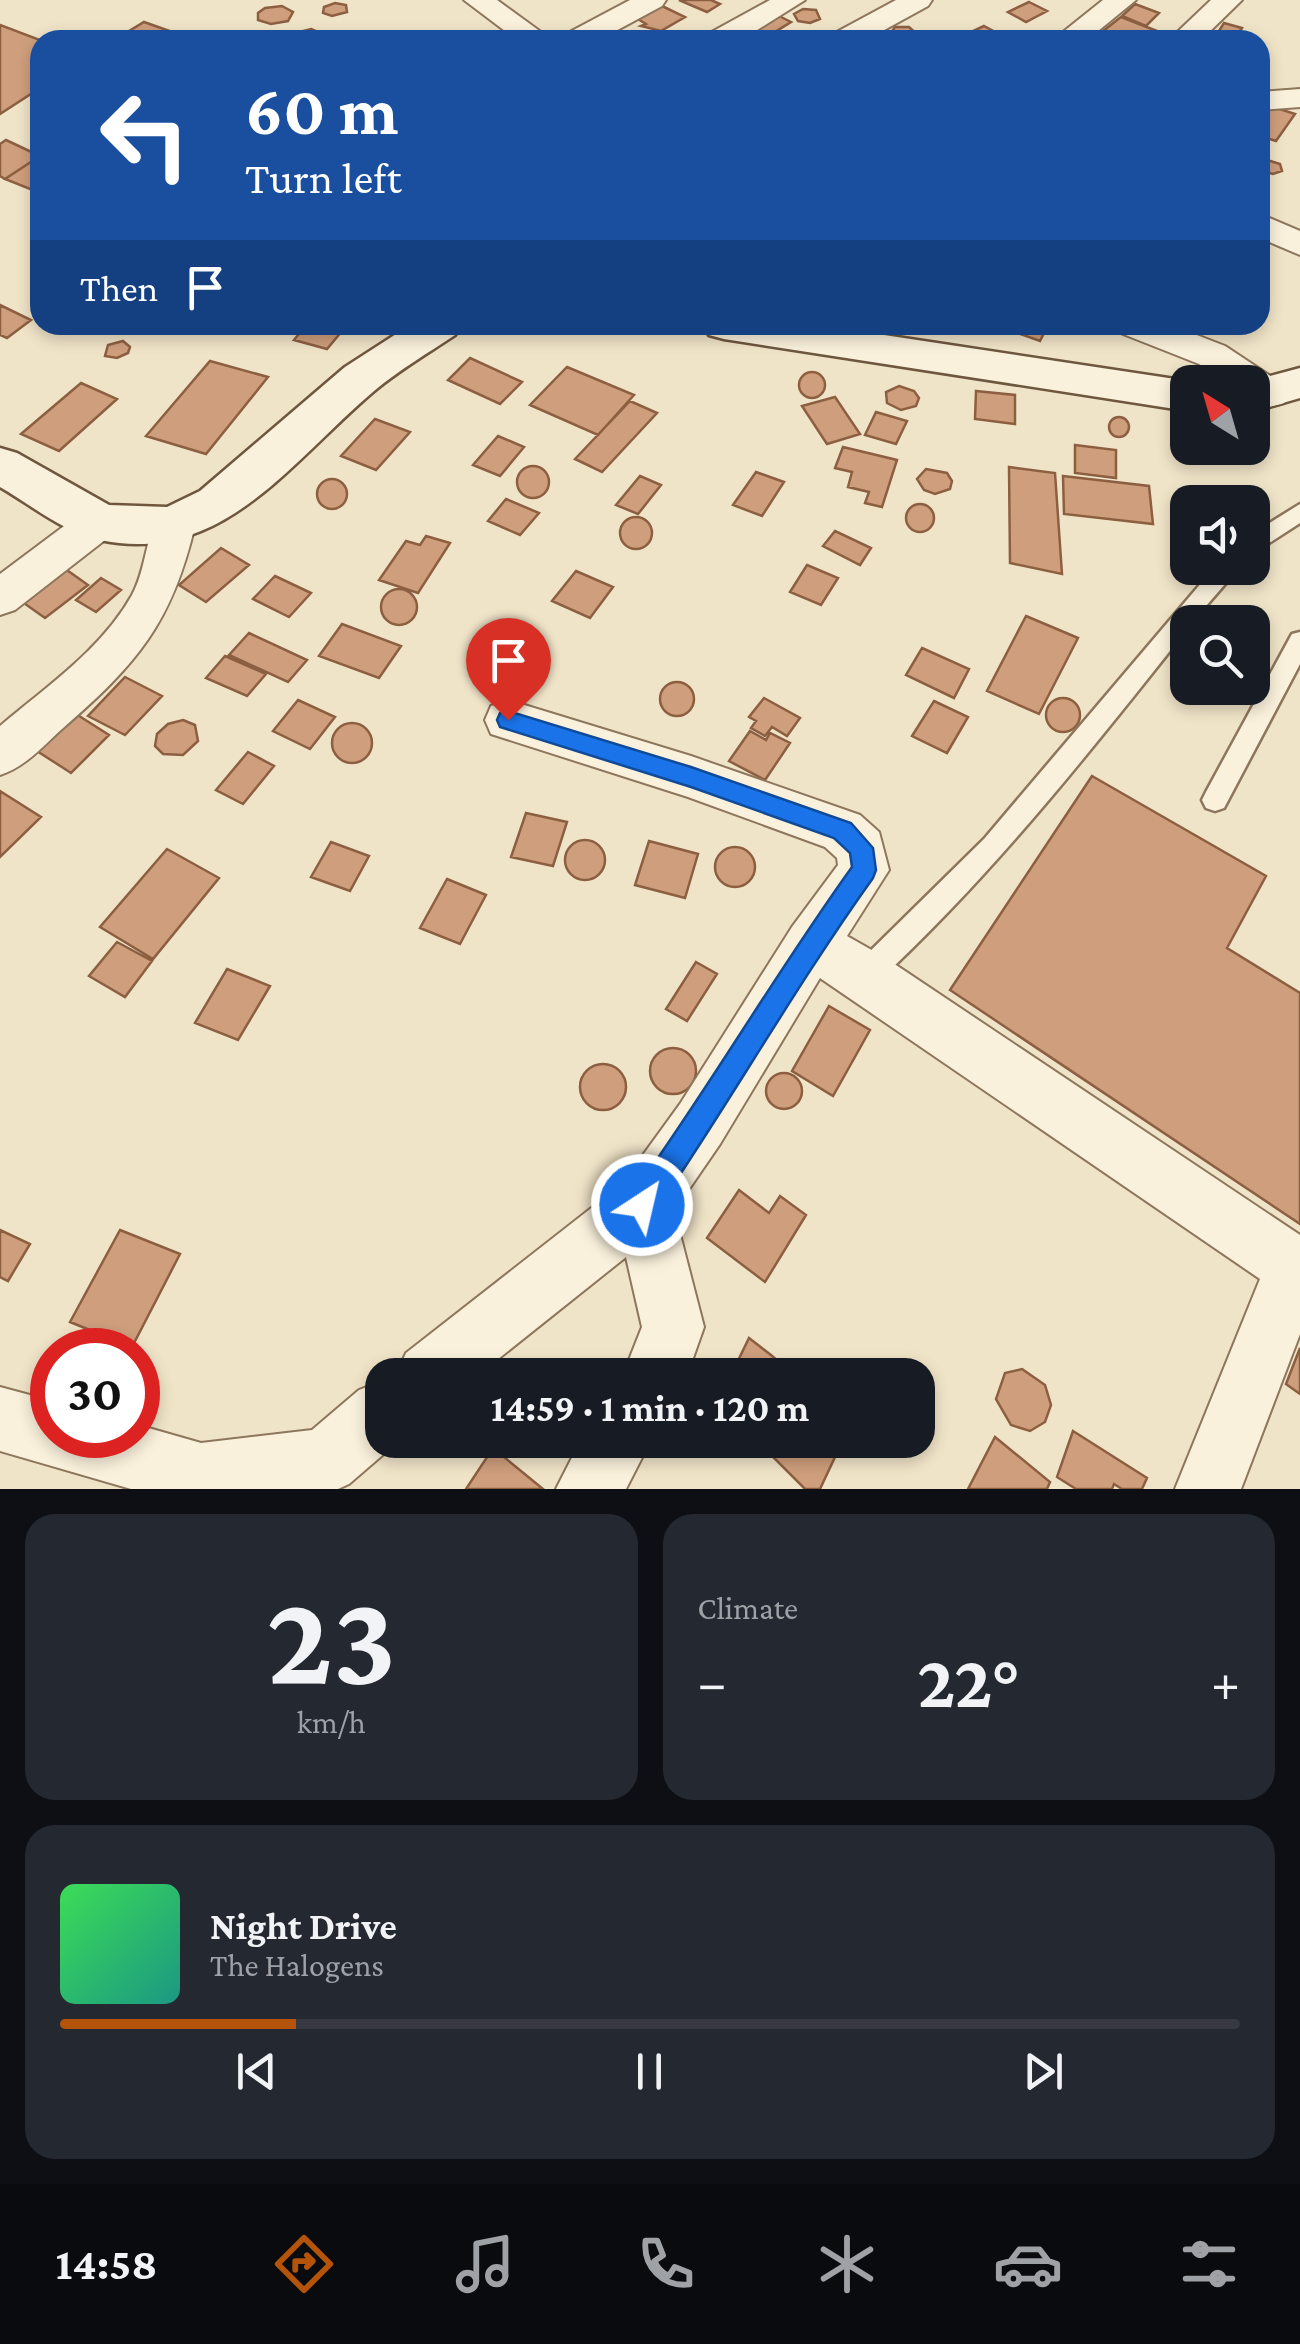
<!DOCTYPE html>
<meta charset="utf-8">
<style>
:root{--surface:#171b24;--page:#242831;--text:#f1f3f6;--muted:#9ea1a6;--line:#363941;--accent:#b45309}
body{margin:0;font-family:"Crimson Pro",serif;background:var(--page);color:var(--text);height:100vh;display:flex;flex-direction:column;font-size:38px;white-space:nowrap}
*{box-sizing:border-box;margin:0}
p{font-size:32px;color:var(--muted)}
.icon{flex:none;width:55px;height:55px;fill:none;stroke:currentColor;stroke-width:2;stroke-linecap:round;stroke-linejoin:round}
.map{position:relative;height:1489px;overflow:hidden}
.drawer{display:flex;flex-direction:column;gap:25px;padding:25px;background:#0d0f14;flex:1}
.drawer>*{flex:none}
.top-card{position:absolute;left:30px;top:30px;width:1240px;height:305px;border-radius:30px;box-shadow:0 5px 15px #0003;background:#1a4fa0;color:#fff;overflow:hidden}
.needle{width:65px;rotate:323deg}
.fabs{position:absolute;left:1170px;top:365px;display:grid;gap:20px}
.fabs a{display:grid;place-items:center;width:100px;height:100px;border-radius:20px;background:var(--surface);box-shadow:0 5px 15px #0003;font-size:50px}
.speed{position:absolute;left:30px;top:1328px;display:flex;gap:20px;font-size:50px;font-weight:700;text-align:center}
.speed>*{display:grid;place-content:center;width:130px;height:130px;border-radius:50%;background:var(--surface);box-shadow:0 5px 15px #0003;line-height:1}
.speed .limit{border:15px solid #d22;background:#fff;color:#111}
.pin{position:absolute;display:grid;place-items:center;width:85px;height:85px;color:#fff;margin:-102px -42px;border-radius:50% 50% 50% 0;rotate:-45deg;box-shadow:0 0 10px #0007}
.pin .icon{rotate:45deg}
.me{position:absolute;width:110px;margin:-55px;rotate:35deg;stroke-linejoin:round;filter:drop-shadow(0 0 8px #0008)}
.turn{display:flex;align-items:center;gap:35px;height:210px;padding:0 50px;font-size:45px}
.turn .icon{width:130px;height:130px;stroke-width:2.5}
.turn b{display:block;font-size:70px;line-height:85px}
.then{display:flex;align-items:center;height:95px;padding:0 50px;background:#0003;gap:20px;font-size:38px}
.big{font-size:75px;font-weight:700;line-height:1.1}
.drawer .widget{flex:1;display:flex;flex-direction:column;justify-content:center;gap:15px;min-width:0;padding:0 35px;border-radius:30px;background:var(--page)}
.drawer .dial{align-items:center;gap:0}
.dial b{font-size:130px;line-height:1}
.song{display:flex;align-items:center;gap:30px}
.cover{width:120px;height:120px;border-radius:15px;background:linear-gradient(135deg,hsl(130 70% 55%),hsl(170 70% 35%))}
.played{height:10px;border-radius:5px;background:linear-gradient(90deg,var(--accent) 20%,var(--line) 20%)}
.keys{display:flex;justify-content:space-around;direction:ltr}
.heat{display:flex;justify-content:space-between;align-items:center;font-size:55px;direction:ltr}
.drawer .tiles{flex:1;display:grid;gap:25px;grid-template-columns:1fr 1fr}
.widget:last-child{grid-column:span 2}
.trip{position:absolute;left:365px;top:1358px;width:570px;height:100px;border-radius:30px;background:var(--surface);box-shadow:0 5px 15px #0003;font-weight:700;line-height:100px;text-align:center}
.dock{display:flex;height:160px;justify-content:space-around;align-items:center;background:#090b0e;color:var(--muted)}
.dock .icon{width:70px;height:70px}
.dock .current{color:var(--accent)}
.dock b{font-size:45px;color:var(--text)}
.map>svg:first-child{display:block}
.building{fill:#cf9f7d;stroke:#8d5f41;stroke-width:2.5}
.lines{fill:none;stroke-linecap:round;stroke-linejoin:round}
.service-casing{stroke:#8d765c;stroke-width:5}
.minor-casing{stroke:#8d765c;stroke-width:4}
.secondary-casing{stroke:#6f573f;stroke-width:5}
.service{fill:#faf1dc;fill-rule:evenodd}
.minor{fill:#faf1dc;fill-rule:evenodd}
.secondary{fill:#faf1dc;fill-rule:evenodd}
.route{fill:#1a73e8;stroke:#114b97;stroke-width:2.5}
</style>
<div class="map">
<svg width="1300" height="1489" viewBox="0 0 1300 1489">
<rect width="100%" height="100%" fill="#f0e4c8"/>
<!-- building -->
<path class="building" d="M679,0h32l9,4 -13,8z
M1029,2l18,9 -21,11 -18,-10z
M335,3l11,2 1,7 -15,4 -9,-3 1,-6z
M1135,4l24,9 -13,13 -24,-10z
M282,6l11,6 -5,9 -17,3 -13,-4v-7l7,-5z
M662,6l23,11 -24,14 -20,-5 5,-2 -8,-5z
M803,9l13,1 4,9 -10,4 -12,-2 -4,-7z
M775,14l16,8 -26,16 -17,-8z
M1121,17l54,21 -64,2 -13,-5z
M144,22l51,18 -79,-1z
M1224,23l18,5 -7,11 -18,-5z
M0,25l40,15v48l-40,26z
M984,26l15,8 -12,6h-33z
M895,27h14l9,8 -5,5h-15l-8,-6z
M311,29l9,4 -3,7h-24l2,-7z
M1267,105l28,9 -19,27 -16,-5v-21z
M6,140l34,16 -35,23 -5,-3v-32z
M40,156v37l-35,-14z
M1264,159l16,5 2,7 -9,3 -13,-4v-10z
M0,305l31,15 -24,18 -7,-3z
M306,325h41l-20,24 -33,-9z
M995,325h53l-8,16z
M123,341l7,6 -2,6 -11,5 -12,-2 3,-11z
M470,358l52,24 -22,22 -52,-24z
M210,361l58,16 -62,77 -60,-18z
M567,367l67,28 -36,40 -68,-30z
M799 385a13 13 0 1 1 26 0a13 13 0 1 1-26 0Z
M81,383l36,16 -58,52 -38,-17z
M899,386l15,5 5,7 -3,8 -15,4 -14,-7 -1,-11z
M976,391l39,4v29l-40,-5z
M835,397l25,37 -33,10 -25,-38z
M630,401l27,12 -55,59 -27,-13z
M876,412l31,9 -11,23 -31,-9z
M1109 427a10 10 0 1 1 20 0a10 10 0 1 1-20 0Z
M375,419l35,13 -34,38 -35,-14z
M498,436l26,11 -24,29 -27,-11z
M1075,445l41,5v28l-41,-5z
M843,447l54,13 -15,47 -17,-4 4,-11 -21,-5 4,-15 -17,-4z
M517 482a16 16 0 1 1 32 0a16 16 0 1 1-32 0Z
M1009,467l46,6 7,101 -52,-11z
M926,469l21,4 5,8 -2,8 -15,5 -11,-4 -7,-11z
M756,472l28,10 -22,34 -29,-11z
M640,476l21,9 -23,29 -22,-9z
M1063,476l86,10 4,38 -89,-10z
M317 494a15 15 0 1 1 30 0a15 15 0 1 1-30 0Z
M506,499l33,14 -19,22 -32,-14z
M906 518a14 14 0 1 1 28 0a14 14 0 1 1-28 0Z
M620 533a16 16 0 1 1 32 0a16 16 0 1 1-32 0Z
M835,531l36,17 -11,17 -37,-19z
M426,536l24,7 -32,50 -39,-13 27,-39 14,4z
M221,548l28,17 -43,37 -27,-17z
M807,565l31,13 -17,27 -31,-13z
M64,568l24,17 -43,33 -24,-17z
M576,571l37,16 -23,31 -38,-17z
M275,576l36,17 -22,24 -36,-18z
M101,578l20,12 -25,22 -20,-12z
M381 607a18 18 0 1 1 36 0a18 18 0 1 1-36 0Z
M1026,616l52,22 -39,76 -52,-23z
M342,624l59,22 -22,32 -60,-22z
M249,633l58,27 -19,22 -59,-27z
M922,648l47,21 -15,29 -48,-23z
M225,656l41,18 -19,22 -41,-18z
M125,677l37,19 -37,39 -37,-19z
M660 699a17 17 0 1 1 34 0a17 17 0 1 1-34 0Z
M764,698l36,20 -13,18 -15,-9 -7,9 -14,-8 5,-7 -7,-4z
M1046 715a17 17 0 1 1 34 0a17 17 0 1 1-34 0Z
M298,700l37,17 -25,32 -37,-18z
M934,701l34,16 -21,36 -35,-17z
M76,714l33,21 -38,38 -34,-22z
M183,720l12,5 3,16 -15,14 -20,-1 -8,-8 2,-12 11,-10z
M332 743a20 20 0 1 1 40 0a20 20 0 1 1-40 0Z
M750,731l16,9 4,-7 20,10 -25,37 -36,-19z
M248,752l26,14 -31,38 -27,-14z
M1092,776l174,100 -39,72 73,45v231l-350,-234z
M0,791l41,26 -41,40z
M526,813l41,9 -14,44 -42,-9z
M565 860a20 20 0 1 1 40 0a20 20 0 1 1-40 0Z
M649,841l49,13 -13,44 -50,-13z
M331,842l38,14 -19,35 -39,-14z
M715 867a20 20 0 1 1 40 0a20 20 0 1 1-40 0Z
M167,849l52,29 -66,81 -53,-32z
M447,879l39,16 -26,49 -40,-16z
M117,942l35,19 -27,36 -36,-21z
M696,962l21,12 -30,47 -21,-12z
M227,969l43,17 -32,54 -43,-17z
M829,1006l41,24 -37,66 -41,-25z
M650 1071a23 23 0 1 1 46 0a23 23 0 1 1-46 0Z
M580 1087a23 23 0 1 1 46 0a23 23 0 1 1-46 0Z
M766 1091a18 18 0 1 1 36 0a18 18 0 1 1-36 0Z
M739,1190l30,23 11,-17 26,19 -41,67 -58,-44z
M0,1230l30,14 -22,37 -8,-4z
M120,1230l60,24 -48,93 -62,-25z
M749,1338l22,17 23,20h-63z
M1300,1348v46l-14,-10z
M1022,1369l23,16 6,20 -6,17 -15,9 -19,-6 -15,-26 9,-26z
M1073,1431l74,47 -5,11h-20l-8,-5 -2,5h-36l-19,-12z
M995,1437l55,45 -3,7h-79z
M785,1440h30l20,17 -15,32h-15l-33,-33z
M493,1448l50,41h-77z"/>
<g class="lines">
<!-- service casing -->
<g class="service-casing">
<path id="service" d="M1300,504v19l-48,31v-20z
M1214,568h25l-47,54h-4v6c-99,125 -196,248 -313,356l-10,4 -10,-4 -4,-9 4,-9 129,-127z
M1300,632v32l-76,144 -9,3 -9,-3 -4,-8 4,-8 86,-158z"/>
</g>
<!-- minor casing -->
<g class="minor-casing">
<path id="minor" d="M464,0h33l55,40h-35z
M630,0h36l-4,6 -63,34h-37l4,-6z
M770,0h35l-64,40h-37l4,-6z
M896,0h36l-4,6 -62,34h-37l4,-6z
M1103,0h33l-49,40h-34z
M1211,0h31l-41,40h-32z
M1300,89v18l-40,3v-18z
M1260,214l40,17v24l-40,-17z
M1118,325h53l54,21 59,39 5,9 -5,9c-12,4 -21,5 -32,-2v-19h-26l-27,-18 -76,-30z
M99,506l15,5 6,11 -6,11 -99,77 -15,5v-41l84,-63z
M174,509l15,5 6,11c-23,98 -58,139 -133,204 -20,18 -37,38 -62,46v-49c46,-39 102,-77 132,-131 14,-25 13,-56 27,-81z
M508,700l183,56 169,59 19,17 10,38 -42,66 37,21 416,278v99l-59,155h-66l85,-210 -440,-301 -100,166 -46,67 30,116 -17,48h-64l19,-48 -16,-70 -148,118h-82l10,-22 216,-169 58,-80 112,-177 46,-62 -1,-7 -12,-11 -137,-50 -197,-63 -6,-14 6,-14z
M382,1381v59h18l-51,44 -11,5h-207l-131,-38v-64l52,14v34h86v-10l63,18 111,-13 47,-40z
M581,1440h70l-25,49h-70z"/>
</g>
<!-- secondary casing -->
<g class="secondary-casing">
<path id="secondary" d="M410,325h51l-6,10c-27,18 -56,35 -81,56 -83,70 -152,175 -274,149 -35,-7 -69,-35 -100,-53v-39l17,5 92,52 58,2 33,-16 145,-124z
M703,325h115l377,57h-7v29l-464,-72 -15,-4z
M1300,368v30l-48,14v-30h-4z"/>
</g>
<!-- service -->
<use href="#service" class="service"/>
<!-- minor -->
<use href="#minor" class="minor"/>
<!-- secondary -->
<use href="#secondary" class="secondary"/>
</g>
<!-- route -->
<path class="route" d="M508,711l183,56 160,56 22,25 3,22 -3,8c-78,109 -144,226 -220,337l-11,4 -10,-4 -4,-10 4,-10c77,-107 143,-221 220,-328l-2,-14 -16,-15 -143,-51 -191,-60 -3,-7 3,-7z"/>
</svg>
<div class="fabs">
<a><svg class="needle" viewBox="-14 -14 28 28"><path d="M0-13l5 13h-10z" fill="#e53935"/><path d="M0 13l5-13h-10z" fill="#9ea1a6"/></svg></a>
<a><svg class="icon" aria-label="sound" viewBox="0 0 24 24"><path d="M4 9h4l5-4v14l-5-4H4zM17 9q2 3 0 6"/></svg></a>
<a><svg class="icon" aria-label="search" viewBox="0 0 24 24"><circle cx="10" cy="10" r="6"/><path d="M15 15l6 6"/></svg></a>
</div>
<div class="speed"><div class="limit">30</div></div>
<div class="pin" style="left:508px;top:720px;background:#d93025"><svg class="icon" aria-label="arrive" viewBox="0 0 24 24"><path d="M6 21V4h12l-3 4 3 4H6"/></svg></div>
<svg class="me" style="left:642px;top:1205px" viewBox="-20 -20 40 40"><circle r="17" fill="#1a73e8" stroke="#fff" stroke-width="3"/><path d="M0-11L8 9 0 5-8 9z" fill="#fff"/></svg>
<div class="trip">14:59 · 1 min · 120 m</div>
<div class="top-card">
<div class="turn"><svg class="icon" aria-label="left" viewBox="0 0 24 24"><path d="M17 20v-9H6M10 6l-5 5 5 5"/></svg><div><b>60 m</b>Turn left</div></div>
<div class="then">Then<svg class="icon" aria-label="arrive" viewBox="0 0 24 24"><path d="M6 21V4h12l-3 4 3 4H6"/></svg></div>
</div>
</div>
<section class="drawer">
<div class="tiles">
<div class="widget dial"><b>23</b><p>km/h</p></div>
<div class="widget"><p>Climate</p>
<div class="heat"><a>−</a><b class="big">22°</b><a>+</a></div>
</div>
<div class="widget">
<div class="song"><i class="cover"></i><div><b>Night Drive</b><p>The Halogens</p></div></div>
<div class="played"></div>
<div class="keys"><svg class="icon" aria-label="previous" viewBox="0 0 24 24"><path d="M18 5L8 12l10 7zM5 5v14"/></svg><svg class="icon" aria-label="pause" viewBox="0 0 24 24"><path d="M8 5v14M16 5v14"/></svg><svg class="icon" aria-label="next" viewBox="0 0 24 24"><path d="M6 5l10 7-10 7zM19 5v14"/></svg></div>
</div>
</div>
</section>
<nav class="dock">
<b>14:58</b>
<svg class="icon current" aria-label="directions" viewBox="0 0 24 24"><path d="M12 3l9 9-9 9-9-9zM9 14v-3h6M13 9l2 2-2 2"/></svg>
<svg class="icon" aria-label="music" viewBox="0 0 24 24"><path d="M9 18V5l10-2v13"/><circle cx="6" cy="18" r="3"/><circle cx="16" cy="16" r="3"/></svg>
<svg class="icon" aria-label="phone" viewBox="0 0 24 24"><path d="M5 4h4l2 5-3 2q2 4 5 5l2-3 5 2v4C11 20 4 13 5 4z"/></svg>
<svg class="icon" aria-label="climate" viewBox="0 0 24 24"><path d="M12 3v18M4 7l16 10M4 17L20 7"/></svg>
<svg class="icon" aria-label="car" viewBox="0 0 24 24"><path d="M5 17H2v-5l4-1 3-4h7l3 4 3 1v5h-3M9 17h6M6 11h13"/><circle cx="7" cy="17" r="2"/><circle cx="17" cy="17" r="2"/></svg>
<svg class="icon" aria-label="filters" viewBox="0 0 24 24"><path d="M4 7h16M4 17h16"/><circle cx="9" cy="7" r="2"/><circle cx="15" cy="17" r="2"/></svg>
</nav>
